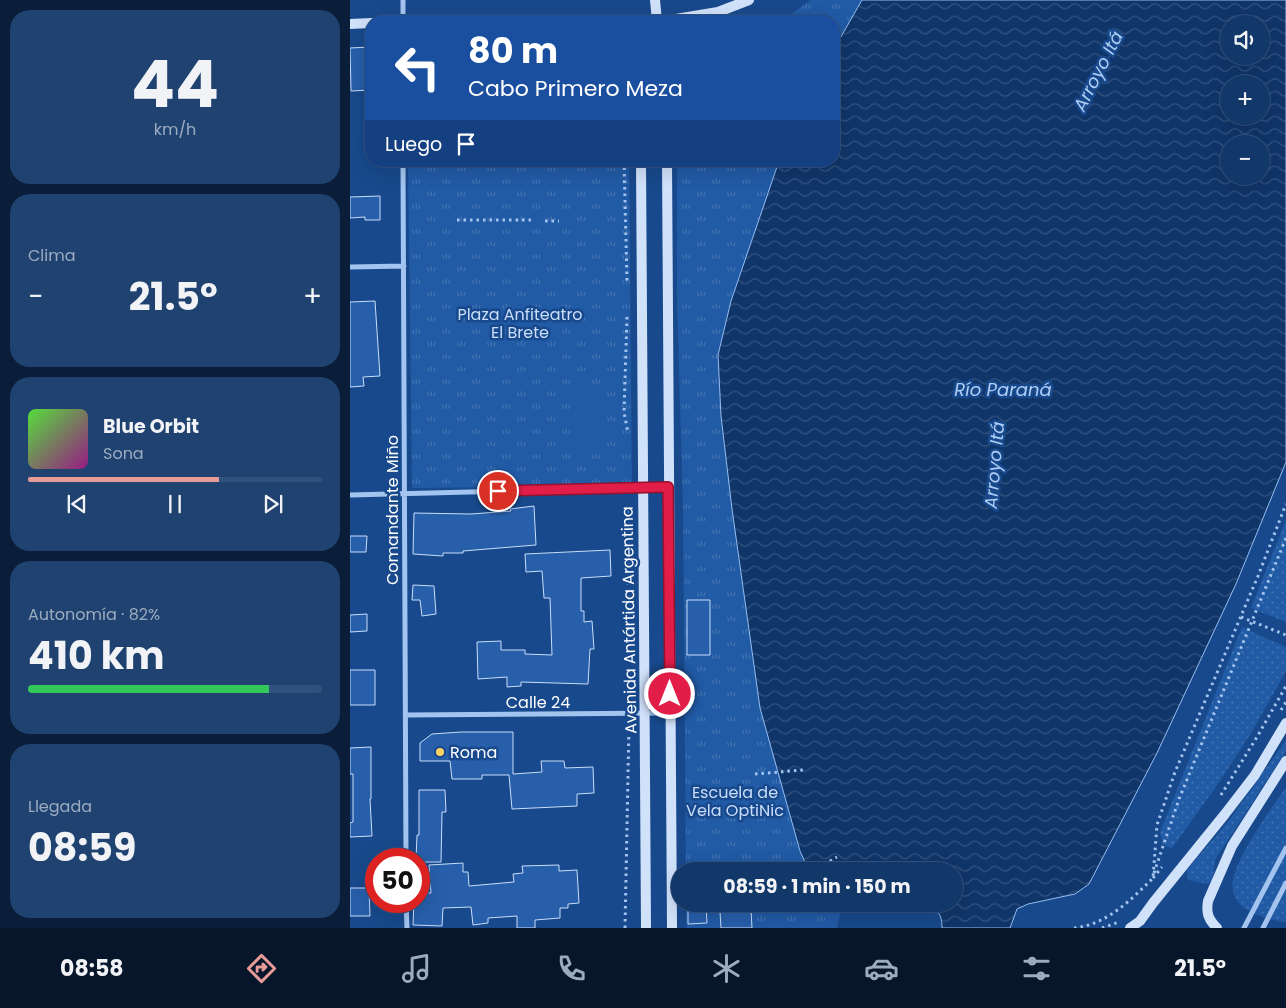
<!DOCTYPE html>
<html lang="es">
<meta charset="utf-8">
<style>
:root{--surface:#123769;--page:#1f4271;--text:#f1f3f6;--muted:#9cacc0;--line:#31517d;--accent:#e69b98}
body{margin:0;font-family:Poppins,sans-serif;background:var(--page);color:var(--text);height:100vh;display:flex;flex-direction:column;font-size:19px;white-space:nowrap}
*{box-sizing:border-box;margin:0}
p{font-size:16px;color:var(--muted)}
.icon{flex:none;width:28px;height:28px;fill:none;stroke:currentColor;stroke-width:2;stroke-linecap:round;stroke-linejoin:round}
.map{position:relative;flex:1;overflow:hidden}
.drawer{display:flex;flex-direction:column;gap:10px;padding:10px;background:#0a1e3a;width:350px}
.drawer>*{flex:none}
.guide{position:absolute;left:15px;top:15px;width:475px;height:152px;border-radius:20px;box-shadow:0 5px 20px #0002,0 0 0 1px var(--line);background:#1a4fa0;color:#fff;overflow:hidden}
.buttons{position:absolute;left:870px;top:15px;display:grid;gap:10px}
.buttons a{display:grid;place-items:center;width:50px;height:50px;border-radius:50%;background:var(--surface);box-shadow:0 5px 20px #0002,0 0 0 1px var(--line);font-size:25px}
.speed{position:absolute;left:15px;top:848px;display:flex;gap:10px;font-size:25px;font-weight:700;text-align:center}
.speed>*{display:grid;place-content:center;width:65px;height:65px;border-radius:50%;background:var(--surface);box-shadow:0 5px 20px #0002,0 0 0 1px var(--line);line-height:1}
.speed .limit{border:8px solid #d22;background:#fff;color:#111}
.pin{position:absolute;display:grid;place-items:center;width:42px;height:42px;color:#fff;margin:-21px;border:2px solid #fff;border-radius:50%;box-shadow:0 1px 5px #0007}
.me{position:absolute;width:55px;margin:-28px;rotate:0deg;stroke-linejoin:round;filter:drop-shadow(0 0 4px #0008)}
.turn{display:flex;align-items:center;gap:18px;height:105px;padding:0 20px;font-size:22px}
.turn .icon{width:65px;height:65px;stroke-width:2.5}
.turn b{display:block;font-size:35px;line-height:42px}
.then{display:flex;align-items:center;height:48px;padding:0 20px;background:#0003;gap:10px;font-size:19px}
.big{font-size:38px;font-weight:700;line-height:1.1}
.drawer .widget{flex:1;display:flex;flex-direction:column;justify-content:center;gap:8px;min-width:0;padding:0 18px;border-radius:20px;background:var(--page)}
.drawer .dial{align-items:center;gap:0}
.dial b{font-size:65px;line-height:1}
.song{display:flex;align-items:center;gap:15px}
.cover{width:60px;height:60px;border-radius:8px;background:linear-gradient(135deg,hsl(110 70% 55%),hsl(310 70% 35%))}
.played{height:5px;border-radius:2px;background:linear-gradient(90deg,var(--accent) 65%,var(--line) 65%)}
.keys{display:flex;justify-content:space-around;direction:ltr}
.heat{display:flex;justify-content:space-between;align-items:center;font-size:28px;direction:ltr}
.charge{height:8px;border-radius:4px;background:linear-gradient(90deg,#34c759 82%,var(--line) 0)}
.trip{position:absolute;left:321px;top:862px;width:292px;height:50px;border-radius:25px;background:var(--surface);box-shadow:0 5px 20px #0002,0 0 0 1px var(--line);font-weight:700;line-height:50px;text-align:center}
.tab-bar{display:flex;height:80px;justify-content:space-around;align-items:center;background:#07162a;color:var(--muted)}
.tab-bar .icon{width:35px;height:35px}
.tab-bar .current{color:var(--accent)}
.tab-bar b{font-size:22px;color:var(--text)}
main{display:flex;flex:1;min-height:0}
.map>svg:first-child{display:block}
.grass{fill:url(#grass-dots)}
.park{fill:url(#park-tufts)}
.pitch{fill:#215aa5}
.water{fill:url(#water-waves);stroke:#95bef1;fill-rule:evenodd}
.building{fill:#275faa;stroke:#c9defa}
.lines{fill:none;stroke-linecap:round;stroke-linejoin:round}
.path{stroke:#a3c4ee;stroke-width:3;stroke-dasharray:2.5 4;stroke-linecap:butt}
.street{stroke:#a3c4ee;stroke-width:5}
.secondary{stroke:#d0e1fa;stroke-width:10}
.route-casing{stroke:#92132f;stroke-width:12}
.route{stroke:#e11d48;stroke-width:9}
.poi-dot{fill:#ffd460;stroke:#18498c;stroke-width:2}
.labels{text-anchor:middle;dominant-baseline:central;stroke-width:5;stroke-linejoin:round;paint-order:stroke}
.park-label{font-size:16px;fill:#c9defa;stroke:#18498c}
.street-label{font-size:16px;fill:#fff;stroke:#18498c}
.poi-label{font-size:16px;fill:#fff;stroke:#18498c;text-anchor:start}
.water-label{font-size:18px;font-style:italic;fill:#afcef5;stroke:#18498c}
</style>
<main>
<section class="drawer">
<div class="widget dial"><b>44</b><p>km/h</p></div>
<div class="widget"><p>Clima</p>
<div class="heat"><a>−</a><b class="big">21.5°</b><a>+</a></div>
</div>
<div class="widget">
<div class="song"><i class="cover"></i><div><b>Blue Orbit</b><p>Sona</p></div></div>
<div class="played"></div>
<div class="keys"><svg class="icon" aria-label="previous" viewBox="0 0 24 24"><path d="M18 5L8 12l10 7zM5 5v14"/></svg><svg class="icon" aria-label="pause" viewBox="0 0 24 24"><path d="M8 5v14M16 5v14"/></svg><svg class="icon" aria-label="next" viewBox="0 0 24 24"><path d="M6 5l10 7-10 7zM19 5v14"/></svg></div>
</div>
<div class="widget"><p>Autonomía · 82%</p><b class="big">410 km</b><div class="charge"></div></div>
<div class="widget"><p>Llegada</p><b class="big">08:59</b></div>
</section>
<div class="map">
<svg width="936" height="928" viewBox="0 0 936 928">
<defs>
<pattern id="grass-dots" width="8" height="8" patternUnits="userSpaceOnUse" patternTransform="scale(1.25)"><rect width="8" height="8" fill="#215aa5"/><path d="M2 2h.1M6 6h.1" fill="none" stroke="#4273b2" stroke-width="1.8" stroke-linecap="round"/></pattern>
<pattern id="park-tufts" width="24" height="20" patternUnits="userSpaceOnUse" patternTransform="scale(1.25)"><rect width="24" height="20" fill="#215aa5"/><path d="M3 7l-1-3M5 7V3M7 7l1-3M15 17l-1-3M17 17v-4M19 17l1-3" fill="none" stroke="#4273b2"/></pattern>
<pattern id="water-waves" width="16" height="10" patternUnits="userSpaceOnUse" patternTransform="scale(1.25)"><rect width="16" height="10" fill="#103569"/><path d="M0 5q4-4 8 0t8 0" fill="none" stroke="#345380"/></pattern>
</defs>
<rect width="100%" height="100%" fill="#18498c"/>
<!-- grass -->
<path class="grass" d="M936,520v102l-35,-14z
M892,627l44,20v24l-36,64 -34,52 -44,61 -9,-3 -3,-13z
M936,740v11l-70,107 -4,22 -4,4 -20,-4 -1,-10 44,-52z
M936,787v135c-19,-3 -48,-9 -53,-31 -6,-24 39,-83 53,-104z"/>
<!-- park -->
<path class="park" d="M461,0h51l-28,49v-28h-53z
M58,161h221l3,325 -220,2z
M327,161h102l-48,140 -13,54 3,61 11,93 28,199 40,143 9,20h-123l-3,-365 -6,-204z
M336,904h156l-5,24h-151z"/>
<!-- pitch -->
<path class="pitch" d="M222,392l33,1 -1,56 -33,-1z"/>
<!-- water -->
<path class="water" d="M512,0h424v462l-50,122 -79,169 -68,131 -14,10 -47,10 -11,5 -7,19h-68c0,-17 -6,-19 -21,-24h34v-33h-146l-9,-20 -40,-143 -28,-199 -11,-93 -3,-61 13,-54 48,-140h55v-112zM879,24h32v32h-32zM879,84h32v32h-32zM879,144h32v32h-32z"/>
<!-- building -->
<path class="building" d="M19,47l2,43 -20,1 -1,-43z
M30,196v24h-15v-3l-15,1v-21z
M25,301l5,75 -17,1 1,9 -14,1v-85z
M184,506l2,39 -73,6v2h-20v3l-30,-2 1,-41 57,1 40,-3 -1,-2z
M0,536h17l-1,16h-16z
M260,550l1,26 -30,2v33h3v11l8,-1 2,28h-4l-2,35 -67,-2v4l-14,1v-10l-29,2 -1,-37 24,-1v9h24v4l27,1 -2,-57h-6l-2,-27 -16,1 -1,-18z
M63,585l21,1 2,28 -14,2 -2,-16h-8z
M337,600h23v55h-23z
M17,614v17l-17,1v-17z
M0,670h25v35h-25z
M111,732h52v42l29,-2 -1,-11h23l1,7 28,-1 1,26 -17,1v12l-65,3 -3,-34h-27v4h-30l-2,-18h-30v-18l12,-9z
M21,747v52h-1l2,37 -22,1v-14l3,-1v-48h-3v-26z
M69,790h26l1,22h-4l-1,50h-22v-3h-3l1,-24h2z
M113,863v9h5l1,14 45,-4 -1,-8 10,-1 -1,-7 37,-1v6l18,-1 2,33 -11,1v4h-8v10l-25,2v8h-18v-12l-29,2v5l-15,2 -2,-18 -28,1 -1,18 -29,-1 1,-24h5v-8h12l-2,-28z
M0,888h19l1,28h-20z
M338,904h18l1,19 -19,1z
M401,910l1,18h-31l-1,-16z"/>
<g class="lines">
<!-- path -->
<path class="path" d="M274,161l3,120
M107,220h74
M195,221h14
M277,317l-3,95 4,21
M278,511l1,194
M891,617l45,18
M931,710l5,-8
M405,774l48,-4
M871,795l36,-58 29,-51
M463,871l24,-14
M804,873l25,-74 107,-261
M803,878l9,-11
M275,928l4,-204
M724,928c32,-3 57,-28 79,-50l4,-53 18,-53 83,-196 28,-72
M752,928l17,-6"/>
<!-- street -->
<path class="street" d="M53,0v21
M53,161l3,698
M0,267l54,-1
M0,495l318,-8
M56,715l264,-2
M56,901l1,27
M894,928l42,-80
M913,928l23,-45"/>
<!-- secondary -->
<path class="secondary" d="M305,0l2,21
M133,21l193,-2 42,-7 31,-12
M0,24l21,-1
M291,161l5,767
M317,161l5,767
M780,928l10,-7 13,-18 72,-89 30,-39 31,-52
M867,928c-9,-9 -11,-15 -9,-27l24,-55 54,-85"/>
</g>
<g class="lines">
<!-- route casing -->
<g class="route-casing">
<path id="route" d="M148,491l170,-4 2,207"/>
</g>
<!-- route -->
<use href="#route" class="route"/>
</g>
<!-- markers -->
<circle class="poi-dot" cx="90" cy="752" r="5"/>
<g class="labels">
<!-- park labels -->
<g class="park-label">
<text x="170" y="314">Plaza Anfiteatro<tspan x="170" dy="18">El Brete</tspan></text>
<text x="385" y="792">Escuela de<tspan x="385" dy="18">Vela OptiNic</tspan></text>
</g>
<!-- street labels -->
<g class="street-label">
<text transform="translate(42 510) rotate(-90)">Comandante Miño</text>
<text transform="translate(279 620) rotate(-91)">Avenida Antártida Argentina</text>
<text x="188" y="702">Calle 24</text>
</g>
<!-- poi labels -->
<g class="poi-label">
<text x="100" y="752">Roma</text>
</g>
<!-- water labels -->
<g class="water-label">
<text transform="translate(748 71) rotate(-63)">Arroyo Itá</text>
<text x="653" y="389">Río Paraná</text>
<text transform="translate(644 465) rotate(-85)">Arroyo Itá</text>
</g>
</g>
</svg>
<div class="buttons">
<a><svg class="icon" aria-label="sound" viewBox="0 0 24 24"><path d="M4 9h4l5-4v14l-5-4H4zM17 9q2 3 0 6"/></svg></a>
<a>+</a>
<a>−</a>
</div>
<div class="speed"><div class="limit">50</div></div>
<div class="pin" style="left:148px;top:491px;background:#d93025"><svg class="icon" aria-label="arrive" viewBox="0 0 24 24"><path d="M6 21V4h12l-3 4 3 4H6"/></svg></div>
<svg class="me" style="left:320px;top:694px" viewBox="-20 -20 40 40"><circle r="17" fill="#e11d48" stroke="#fff" stroke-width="3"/><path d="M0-11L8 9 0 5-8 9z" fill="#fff"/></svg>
<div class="trip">08:59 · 1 min · 150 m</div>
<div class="guide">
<div class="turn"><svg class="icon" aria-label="left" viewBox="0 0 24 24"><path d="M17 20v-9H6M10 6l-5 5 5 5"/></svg><div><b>80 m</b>Cabo Primero Meza</div></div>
<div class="then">Luego<svg class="icon" aria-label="arrive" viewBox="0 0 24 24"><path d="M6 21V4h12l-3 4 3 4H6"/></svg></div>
</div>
</div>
</main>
<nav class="tab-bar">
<b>08:58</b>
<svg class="icon current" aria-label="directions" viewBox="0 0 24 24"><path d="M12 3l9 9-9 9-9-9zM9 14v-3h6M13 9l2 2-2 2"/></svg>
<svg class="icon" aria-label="music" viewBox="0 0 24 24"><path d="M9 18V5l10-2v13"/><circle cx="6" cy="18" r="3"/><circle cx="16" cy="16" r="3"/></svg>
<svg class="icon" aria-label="phone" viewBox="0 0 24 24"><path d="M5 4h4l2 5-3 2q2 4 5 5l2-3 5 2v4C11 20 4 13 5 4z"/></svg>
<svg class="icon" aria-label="climate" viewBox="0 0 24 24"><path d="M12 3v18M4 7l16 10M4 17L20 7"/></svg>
<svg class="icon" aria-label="car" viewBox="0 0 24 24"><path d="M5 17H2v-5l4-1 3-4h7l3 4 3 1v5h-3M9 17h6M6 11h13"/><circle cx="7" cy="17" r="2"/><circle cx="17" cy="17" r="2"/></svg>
<svg class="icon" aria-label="filters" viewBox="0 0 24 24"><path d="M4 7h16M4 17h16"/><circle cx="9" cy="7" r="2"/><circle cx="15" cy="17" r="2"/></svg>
<b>21.5°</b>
</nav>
